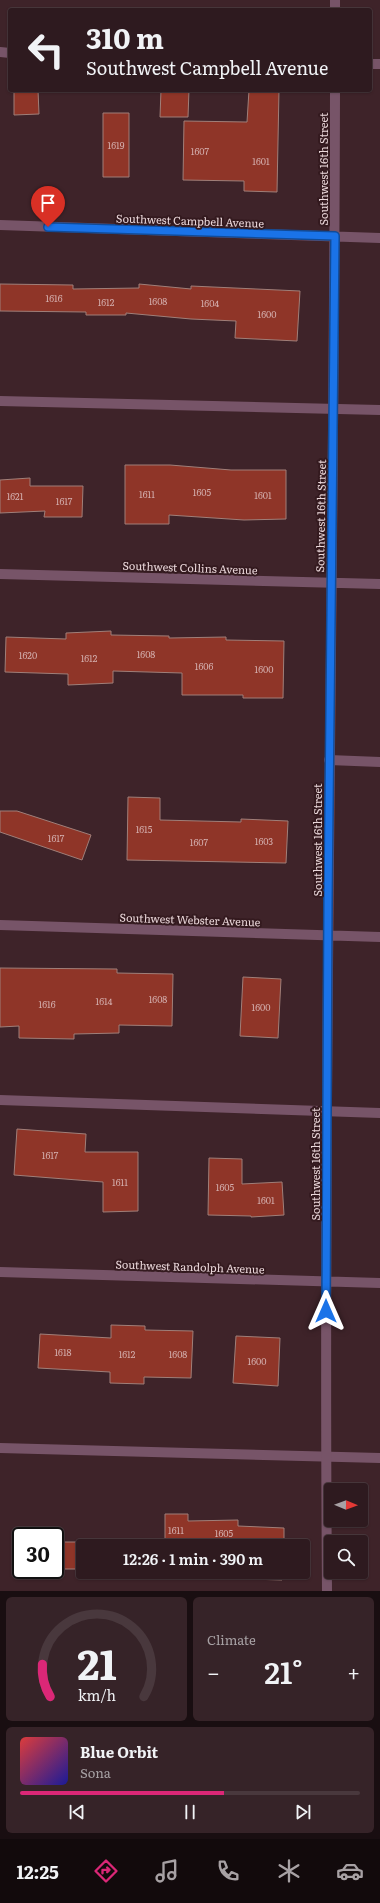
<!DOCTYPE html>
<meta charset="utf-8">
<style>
:root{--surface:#2e1a1f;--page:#362328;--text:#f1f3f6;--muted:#a7a1a4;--line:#49383d;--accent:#db2777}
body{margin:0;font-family:Literata,serif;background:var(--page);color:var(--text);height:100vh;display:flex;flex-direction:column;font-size:15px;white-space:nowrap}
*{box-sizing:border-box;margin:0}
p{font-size:13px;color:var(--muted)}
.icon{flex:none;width:22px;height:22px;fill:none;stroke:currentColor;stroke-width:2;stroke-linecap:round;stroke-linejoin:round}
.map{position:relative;height:1591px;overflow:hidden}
.details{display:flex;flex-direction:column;gap:6px;padding:6px;background:#190e11;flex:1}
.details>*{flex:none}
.guide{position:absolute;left:8px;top:8px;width:364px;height:84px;border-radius:4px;box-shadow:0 1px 3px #0004,0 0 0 1px var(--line);background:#2e1a1f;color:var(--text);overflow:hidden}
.needle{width:26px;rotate:91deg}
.fabs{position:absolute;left:324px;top:1483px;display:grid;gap:8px}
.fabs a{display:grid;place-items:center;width:44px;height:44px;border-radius:4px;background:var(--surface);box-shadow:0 1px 3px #0004,0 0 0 1px var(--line);font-size:20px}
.speed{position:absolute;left:12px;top:1527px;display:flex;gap:8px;font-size:20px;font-weight:700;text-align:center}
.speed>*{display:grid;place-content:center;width:52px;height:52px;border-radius:50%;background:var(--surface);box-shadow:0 1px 3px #0004,0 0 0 1px var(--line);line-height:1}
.speed .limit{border:2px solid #111;border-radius:6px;background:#fff;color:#111}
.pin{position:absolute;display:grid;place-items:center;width:34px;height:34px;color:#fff;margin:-41px -17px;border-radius:50% 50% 50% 0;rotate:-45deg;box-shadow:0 0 4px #0007}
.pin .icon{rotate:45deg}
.me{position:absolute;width:44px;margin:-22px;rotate:0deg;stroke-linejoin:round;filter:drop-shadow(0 0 3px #0008)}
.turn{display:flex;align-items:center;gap:14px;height:84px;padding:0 12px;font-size:18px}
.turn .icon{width:52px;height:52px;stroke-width:2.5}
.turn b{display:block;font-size:28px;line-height:34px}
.big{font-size:30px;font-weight:600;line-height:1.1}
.details .card{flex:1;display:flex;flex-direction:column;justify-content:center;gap:6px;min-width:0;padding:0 14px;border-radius:6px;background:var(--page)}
.details .dial{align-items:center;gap:0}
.dial svg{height:104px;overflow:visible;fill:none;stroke:var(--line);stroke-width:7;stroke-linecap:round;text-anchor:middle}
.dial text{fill:var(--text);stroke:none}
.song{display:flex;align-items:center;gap:12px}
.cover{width:48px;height:48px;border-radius:6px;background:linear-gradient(135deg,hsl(0 70% 55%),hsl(240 70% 35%))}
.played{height:4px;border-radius:2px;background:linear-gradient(90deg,var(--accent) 60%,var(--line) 60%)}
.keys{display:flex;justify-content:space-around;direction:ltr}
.heat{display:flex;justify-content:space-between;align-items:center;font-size:22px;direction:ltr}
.details .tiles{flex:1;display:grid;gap:6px;grid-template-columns:1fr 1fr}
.card:last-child{grid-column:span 2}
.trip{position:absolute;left:76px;top:1539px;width:234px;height:40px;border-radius:4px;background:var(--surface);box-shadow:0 1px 3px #0004,0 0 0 1px var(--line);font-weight:600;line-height:40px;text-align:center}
.menu{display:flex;height:64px;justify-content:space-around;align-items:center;background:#120a0c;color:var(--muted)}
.menu .icon{width:28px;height:28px}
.menu .current{color:var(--accent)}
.menu b{font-size:18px;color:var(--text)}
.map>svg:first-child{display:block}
.building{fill:#8f3528;stroke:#a07f79}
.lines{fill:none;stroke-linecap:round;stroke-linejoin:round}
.lane{stroke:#775468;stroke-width:10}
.street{stroke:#775468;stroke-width:10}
.route-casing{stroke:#114b97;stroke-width:10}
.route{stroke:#1a73e8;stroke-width:7}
.labels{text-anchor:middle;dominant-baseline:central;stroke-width:4;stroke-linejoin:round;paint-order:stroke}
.number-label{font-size:9px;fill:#d4afae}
.street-label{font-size:11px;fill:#ebd8db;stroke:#341a1f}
</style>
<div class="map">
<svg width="380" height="1591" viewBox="0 0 380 1591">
<rect width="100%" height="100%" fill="#3e2329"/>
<!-- building -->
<path class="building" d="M14,90h24l1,24 -25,1z
M161,90h28l-1,27h-28z
M249,90h30l-2,102 -33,-1v-10l-61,-1 1,-59 63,1z
M103,113h26v64h-26z
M0,284l73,1v4l66,-1v-4l52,5v-3l109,5 -3,50 -62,-3 1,-17 -45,-2 -65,-6v2h-40v-3l-86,-1z
M125,465h45l61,5h55v49l-42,1 -75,-5v9h-44z
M30,478v8h53l-1,31h-38l1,-6 -45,2v-33z
M111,631v4l58,1v2l57,-1v3l58,1 -1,57h-40v-3h-61v-22l-69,-2v12l-45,2v-11l-63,-2 1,-35 60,2v-6z
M128,797l32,1v22l81,2v-3l47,2 -2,42 -159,-3z
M0,811h17l74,24 -9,25 -82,-28z
M0,968l117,1v4l56,1 -1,52 -53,-1v8l-45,1v5l-55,-1v-12l-19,1z
M243,977l38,2 -3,59 -38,-2z
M17,1129l69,5 -1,18h53v59l-35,1v-30l-89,-7z
M209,1158l33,1v25l40,-2 2,33 -33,2v-1l-43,-1z
M111,1325l34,1v4l48,1 -2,47 -47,-1v7l-34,-1v-11l-72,-4 2,-34 71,4z
M236,1336l44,2 -2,48 -45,-3z
M165,1514h23v7l50,-1v6l46,2v18h-119z
M55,1542h28v27h-28z
M250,1572h33l-1,8 -32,-1z"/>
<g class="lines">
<!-- lane -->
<path class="lane" d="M0,52l10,1
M370,64h10
M0,401l380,9
M329,760l51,2
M0,1100l380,13
M0,1448l380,10"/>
<!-- street -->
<path class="street" d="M335,10v-10
M0,225l380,13
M0,574l380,10
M0,925l380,12
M0,1272l380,11
M327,1591c-4,-500 7,-1001 8,-1501"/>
</g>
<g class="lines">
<!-- route casing -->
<g class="route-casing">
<path id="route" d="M48,227l287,9 -7,667 -2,408"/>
</g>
<!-- route -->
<use href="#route" class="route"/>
</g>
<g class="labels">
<!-- number labels -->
<g class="number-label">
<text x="116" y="145">1619</text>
<text x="200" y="151">1607</text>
<text x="261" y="161">1601</text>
<text x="54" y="298">1616</text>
<text x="158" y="301">1608</text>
<text x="106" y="302">1612</text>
<text x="210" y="303">1604</text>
<text x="267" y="314">1600</text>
<text x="202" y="492">1605</text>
<text x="147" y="494">1611</text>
<text x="263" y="495">1601</text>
<text x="15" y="496">1621</text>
<text x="64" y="501">1617</text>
<text x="146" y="654">1608</text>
<text x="28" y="655">1620</text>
<text x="89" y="658">1612</text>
<text x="204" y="666">1606</text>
<text x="264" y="669">1600</text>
<text x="144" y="829">1615</text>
<text x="56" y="838">1617</text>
<text x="264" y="841">1603</text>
<text x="199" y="842">1607</text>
<text x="158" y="999">1608</text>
<text x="104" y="1001">1614</text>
<text x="47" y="1004">1616</text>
<text x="261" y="1007">1600</text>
<text x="50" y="1155">1617</text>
<text x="120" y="1182">1611</text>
<text x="225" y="1187">1605</text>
<text x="266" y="1200">1601</text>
<text x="63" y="1352">1618</text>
<text x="127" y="1354">1612</text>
<text x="178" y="1354">1608</text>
<text x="257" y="1361">1600</text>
<text x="176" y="1530">1611</text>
<text x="224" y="1533">1605</text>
</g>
<!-- street labels -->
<g class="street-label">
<text transform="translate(323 169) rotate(-90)">Southwest 16th Street</text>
<text transform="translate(190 220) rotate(2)">Southwest Campbell Avenue</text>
<text transform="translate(320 516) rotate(-89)">Southwest 16th Street</text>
<text transform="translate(190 567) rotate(2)">Southwest Collins Avenue</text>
<text transform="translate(317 840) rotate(-90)">Southwest 16th Street</text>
<text transform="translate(190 919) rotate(2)">Southwest Webster Avenue</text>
<text transform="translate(315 1164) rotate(-90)">Southwest 16th Street</text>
<text transform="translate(190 1266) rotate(2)">Southwest Randolph Avenue</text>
</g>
</g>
</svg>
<div class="fabs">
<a><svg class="needle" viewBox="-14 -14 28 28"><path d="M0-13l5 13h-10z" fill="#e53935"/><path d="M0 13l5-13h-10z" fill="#a7a1a4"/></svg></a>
<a><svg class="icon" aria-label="search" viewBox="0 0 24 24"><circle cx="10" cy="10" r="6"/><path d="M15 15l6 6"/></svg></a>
</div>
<div class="speed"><div class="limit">30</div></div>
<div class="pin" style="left:48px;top:227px;background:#d93025"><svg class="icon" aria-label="arrive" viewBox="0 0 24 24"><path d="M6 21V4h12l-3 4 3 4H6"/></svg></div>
<svg class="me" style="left:326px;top:1311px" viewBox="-20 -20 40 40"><path d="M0-17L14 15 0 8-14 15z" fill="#1a73e8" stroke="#fff" stroke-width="4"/></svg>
<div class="trip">12:26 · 1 min · 390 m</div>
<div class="guide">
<div class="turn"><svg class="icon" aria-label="left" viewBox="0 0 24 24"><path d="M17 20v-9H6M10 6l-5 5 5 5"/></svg><div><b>310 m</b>Southwest Campbell Avenue</div></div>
</div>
</div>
<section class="details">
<div class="tiles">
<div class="card dial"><svg viewBox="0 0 100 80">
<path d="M14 69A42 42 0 1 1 86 69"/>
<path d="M14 69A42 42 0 0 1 8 44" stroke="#db2777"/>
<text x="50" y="56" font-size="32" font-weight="700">21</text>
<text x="50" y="72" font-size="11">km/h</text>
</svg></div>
<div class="card"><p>Climate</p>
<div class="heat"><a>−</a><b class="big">21°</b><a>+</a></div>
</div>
<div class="card">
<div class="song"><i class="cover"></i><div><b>Blue Orbit</b><p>Sona</p></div></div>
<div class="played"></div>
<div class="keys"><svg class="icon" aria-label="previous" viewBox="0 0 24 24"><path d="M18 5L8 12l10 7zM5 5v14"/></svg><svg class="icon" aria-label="pause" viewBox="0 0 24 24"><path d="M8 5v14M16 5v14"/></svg><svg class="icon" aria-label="next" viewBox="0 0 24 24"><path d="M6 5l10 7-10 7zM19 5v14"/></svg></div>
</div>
</div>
</section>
<nav class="menu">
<b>12:25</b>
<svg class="icon current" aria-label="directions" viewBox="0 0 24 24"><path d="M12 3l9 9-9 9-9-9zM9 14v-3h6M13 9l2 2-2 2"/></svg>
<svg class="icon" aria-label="music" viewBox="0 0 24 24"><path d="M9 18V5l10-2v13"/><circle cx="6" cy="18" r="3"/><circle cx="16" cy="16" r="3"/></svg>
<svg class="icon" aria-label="phone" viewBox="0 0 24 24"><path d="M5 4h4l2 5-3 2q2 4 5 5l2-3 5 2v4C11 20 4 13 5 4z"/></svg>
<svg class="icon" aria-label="climate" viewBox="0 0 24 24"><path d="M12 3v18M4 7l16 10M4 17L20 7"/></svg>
<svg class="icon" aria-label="car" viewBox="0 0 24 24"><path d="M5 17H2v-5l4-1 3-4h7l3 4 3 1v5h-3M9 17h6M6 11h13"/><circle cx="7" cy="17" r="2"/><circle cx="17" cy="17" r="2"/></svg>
</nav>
